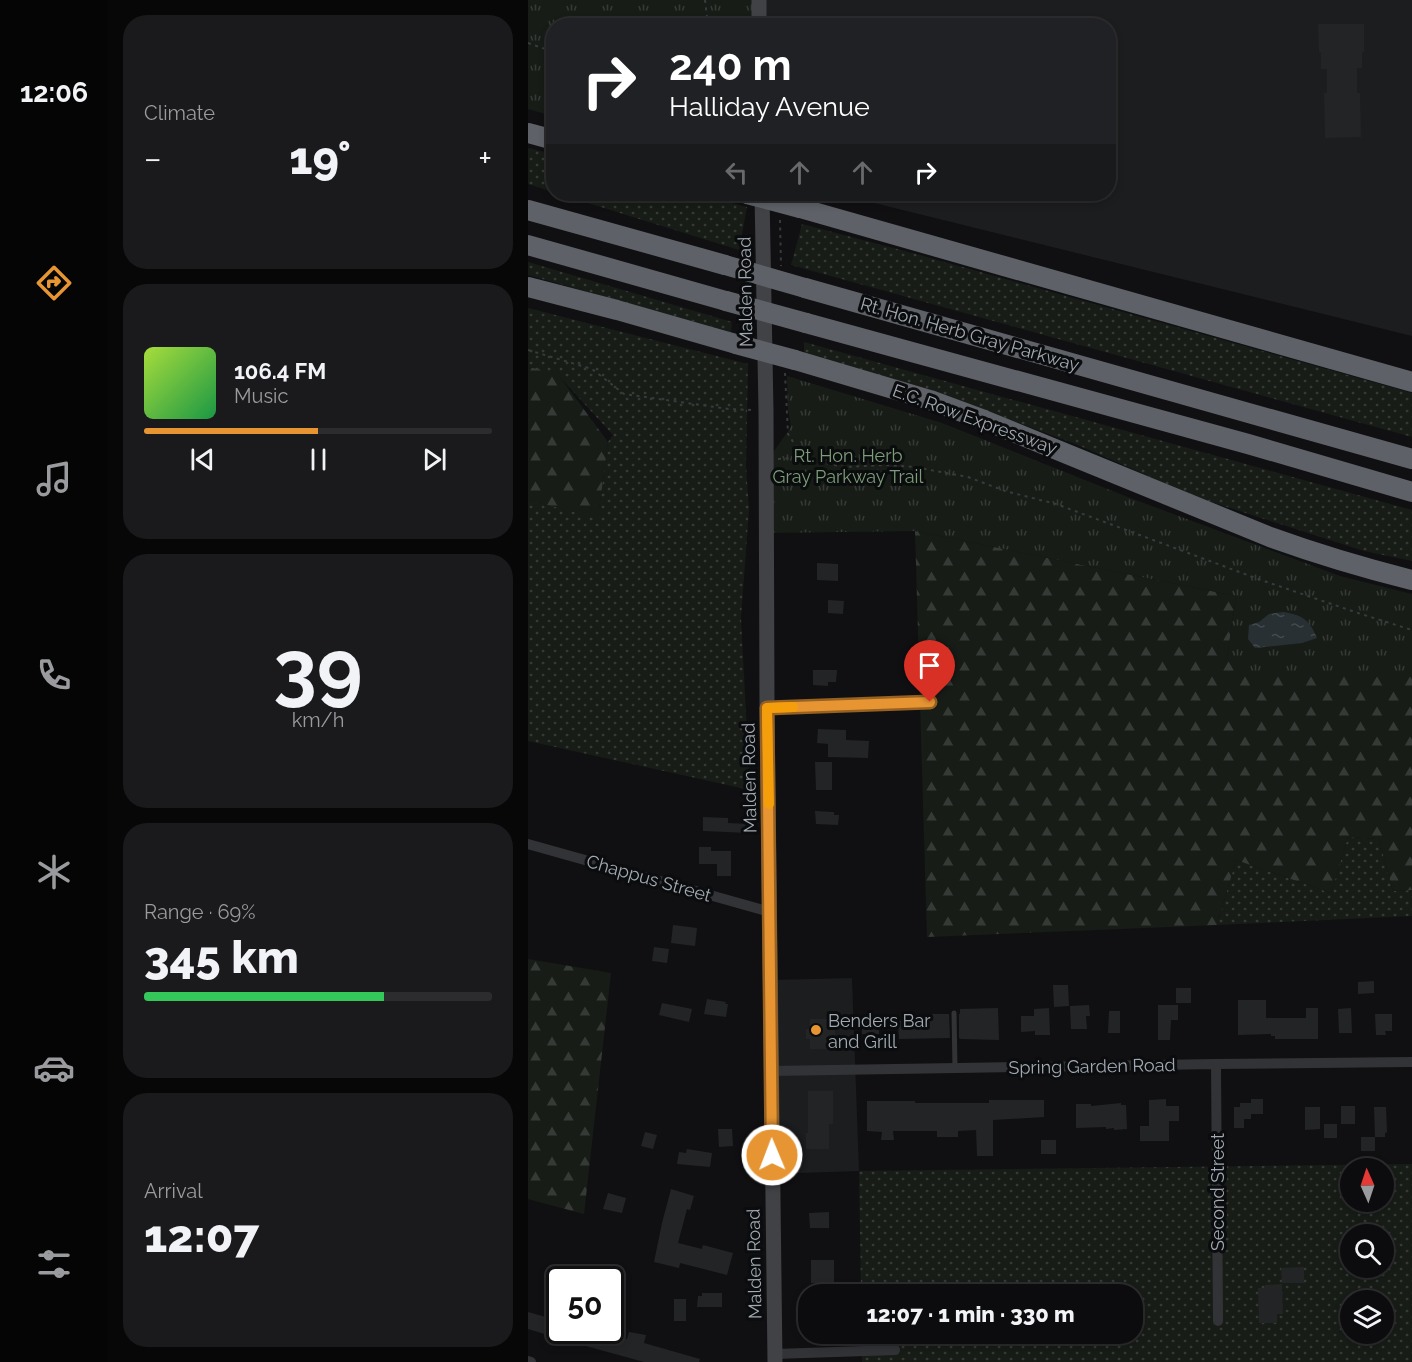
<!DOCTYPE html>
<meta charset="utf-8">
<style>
:root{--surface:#0c0c0e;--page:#1a1a1c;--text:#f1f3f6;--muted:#9a9b9e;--line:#2c2c2e;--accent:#e79533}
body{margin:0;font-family:Raleway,sans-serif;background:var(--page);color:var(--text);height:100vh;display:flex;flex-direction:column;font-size:22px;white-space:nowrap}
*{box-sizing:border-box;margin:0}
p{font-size:20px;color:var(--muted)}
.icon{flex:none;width:33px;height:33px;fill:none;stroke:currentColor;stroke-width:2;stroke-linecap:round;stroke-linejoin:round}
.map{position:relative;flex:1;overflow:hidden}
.details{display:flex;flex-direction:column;gap:15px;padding:15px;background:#070708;width:420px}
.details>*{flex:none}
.hud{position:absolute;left:18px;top:18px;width:570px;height:183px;border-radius:24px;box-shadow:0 3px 9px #0003,0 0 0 2px var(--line);background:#202124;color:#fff;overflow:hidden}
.needle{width:39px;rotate:357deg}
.fabs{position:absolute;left:812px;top:1158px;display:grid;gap:12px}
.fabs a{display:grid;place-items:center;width:54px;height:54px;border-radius:50%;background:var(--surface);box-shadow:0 3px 9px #0003,0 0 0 2px var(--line);font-size:30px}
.speed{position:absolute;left:18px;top:1266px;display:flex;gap:12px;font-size:30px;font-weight:700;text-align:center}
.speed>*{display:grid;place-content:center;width:78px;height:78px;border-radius:50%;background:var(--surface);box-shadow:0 3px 9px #0003,0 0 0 2px var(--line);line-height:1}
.speed .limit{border:3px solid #111;border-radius:9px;background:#fff;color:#111}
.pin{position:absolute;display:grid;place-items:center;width:51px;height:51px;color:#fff;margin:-62px -26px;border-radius:50% 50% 50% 0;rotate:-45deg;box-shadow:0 0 6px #0007}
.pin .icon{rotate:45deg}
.me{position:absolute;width:66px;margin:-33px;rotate:359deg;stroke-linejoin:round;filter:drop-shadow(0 0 4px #0008)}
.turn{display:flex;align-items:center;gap:21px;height:126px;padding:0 24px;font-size:27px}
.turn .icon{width:78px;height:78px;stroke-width:2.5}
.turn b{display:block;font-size:42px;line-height:51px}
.lanes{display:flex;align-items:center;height:57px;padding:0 24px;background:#0003;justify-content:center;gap:30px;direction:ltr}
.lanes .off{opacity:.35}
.big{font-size:45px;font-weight:800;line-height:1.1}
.details .widget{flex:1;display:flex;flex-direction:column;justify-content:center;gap:9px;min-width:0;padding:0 21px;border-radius:24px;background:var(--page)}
.details .dial{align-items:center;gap:0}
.dial b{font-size:78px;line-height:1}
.song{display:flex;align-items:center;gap:18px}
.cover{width:72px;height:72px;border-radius:9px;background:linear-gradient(135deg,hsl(80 70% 55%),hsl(140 70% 35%))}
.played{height:6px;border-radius:3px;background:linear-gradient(90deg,var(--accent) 50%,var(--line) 50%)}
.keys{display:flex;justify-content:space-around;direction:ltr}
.heat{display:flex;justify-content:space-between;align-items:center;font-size:33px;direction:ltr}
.charge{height:9px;border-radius:4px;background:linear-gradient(90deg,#34c759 69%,var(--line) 0)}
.trip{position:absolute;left:270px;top:1284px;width:345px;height:60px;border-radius:24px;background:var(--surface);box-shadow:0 3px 9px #0003,0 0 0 2px var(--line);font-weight:800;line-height:60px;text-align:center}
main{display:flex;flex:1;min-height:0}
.tab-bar{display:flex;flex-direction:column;width:108px;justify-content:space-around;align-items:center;background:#050506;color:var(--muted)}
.tab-bar .icon{width:42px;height:42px}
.tab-bar .active{color:var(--accent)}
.tab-bar b{font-size:27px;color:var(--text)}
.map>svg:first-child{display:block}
.built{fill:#1c1d1f}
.grass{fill:url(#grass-dots);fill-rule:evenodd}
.forest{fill:url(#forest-firs)}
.park{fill:url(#park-tufts)}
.water{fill:url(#water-ripples)}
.building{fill:#232426}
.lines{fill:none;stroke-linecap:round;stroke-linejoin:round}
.path{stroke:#383a3d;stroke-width:2;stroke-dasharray:3 4.5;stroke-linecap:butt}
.lane{stroke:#323336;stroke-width:5}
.street{stroke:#323336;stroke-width:10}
.secondary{stroke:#404246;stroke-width:15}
.highway{stroke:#5e6167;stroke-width:20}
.highway-bridge{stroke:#5e6167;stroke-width:20}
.route-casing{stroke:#966121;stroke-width:15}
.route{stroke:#e79533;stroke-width:10}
.slow{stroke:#f59e0b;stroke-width:10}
.poi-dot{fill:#e79533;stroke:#0b0c0d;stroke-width:2}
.labels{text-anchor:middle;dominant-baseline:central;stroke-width:6;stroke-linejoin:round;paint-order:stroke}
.street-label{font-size:18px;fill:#a2a9b2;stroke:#0b0c0d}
.park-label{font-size:18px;fill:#7c9c7a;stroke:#0b0c0d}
.poi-label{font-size:18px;fill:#a2a9b2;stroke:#0b0c0d;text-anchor:start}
</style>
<main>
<nav class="tab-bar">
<b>12:06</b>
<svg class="icon active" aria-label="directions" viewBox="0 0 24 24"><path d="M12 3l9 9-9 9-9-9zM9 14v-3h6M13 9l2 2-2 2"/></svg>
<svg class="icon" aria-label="music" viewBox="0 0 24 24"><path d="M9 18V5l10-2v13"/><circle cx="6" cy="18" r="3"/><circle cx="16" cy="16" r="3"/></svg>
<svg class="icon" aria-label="phone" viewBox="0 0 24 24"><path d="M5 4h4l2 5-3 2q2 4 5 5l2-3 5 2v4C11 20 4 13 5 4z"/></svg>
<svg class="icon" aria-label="climate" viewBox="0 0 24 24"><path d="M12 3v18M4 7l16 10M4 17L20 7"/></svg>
<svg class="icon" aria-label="car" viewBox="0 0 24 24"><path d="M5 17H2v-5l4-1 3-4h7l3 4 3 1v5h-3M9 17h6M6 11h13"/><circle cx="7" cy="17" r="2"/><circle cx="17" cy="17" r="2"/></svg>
<svg class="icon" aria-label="filters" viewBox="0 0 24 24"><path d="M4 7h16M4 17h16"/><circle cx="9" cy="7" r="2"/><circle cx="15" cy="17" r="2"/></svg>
</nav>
<section class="details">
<div class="widget"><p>Climate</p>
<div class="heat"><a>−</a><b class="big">19°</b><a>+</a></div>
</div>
<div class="widget">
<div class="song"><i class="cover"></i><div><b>106.4 FM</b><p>Music</p></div></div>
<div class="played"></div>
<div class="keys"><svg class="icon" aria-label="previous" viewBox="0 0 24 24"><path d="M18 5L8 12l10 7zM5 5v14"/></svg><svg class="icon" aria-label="pause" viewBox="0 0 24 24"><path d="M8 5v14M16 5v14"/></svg><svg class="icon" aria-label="next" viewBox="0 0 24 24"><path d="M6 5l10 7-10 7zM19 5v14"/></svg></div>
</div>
<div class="widget dial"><b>39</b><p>km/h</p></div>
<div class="widget"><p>Range · 69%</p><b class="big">345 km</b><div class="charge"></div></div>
<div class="widget"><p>Arrival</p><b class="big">12:07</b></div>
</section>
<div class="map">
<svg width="884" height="1362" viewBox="0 0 884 1362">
<defs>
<pattern id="grass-dots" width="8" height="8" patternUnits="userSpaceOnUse" patternTransform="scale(1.5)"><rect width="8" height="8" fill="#171c17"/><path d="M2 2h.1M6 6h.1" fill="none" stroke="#363a36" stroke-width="1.8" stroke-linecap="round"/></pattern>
<pattern id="forest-firs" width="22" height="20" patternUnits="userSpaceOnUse" patternTransform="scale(1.5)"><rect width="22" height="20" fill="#171c17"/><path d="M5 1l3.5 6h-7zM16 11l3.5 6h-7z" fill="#363a36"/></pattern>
<pattern id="park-tufts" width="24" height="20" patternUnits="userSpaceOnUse" patternTransform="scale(1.5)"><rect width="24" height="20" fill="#171c17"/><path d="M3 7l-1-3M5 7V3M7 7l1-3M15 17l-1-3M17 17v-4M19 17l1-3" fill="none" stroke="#363a36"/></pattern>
<pattern id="water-ripples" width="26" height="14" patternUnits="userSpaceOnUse" patternTransform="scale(1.5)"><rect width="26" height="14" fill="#283034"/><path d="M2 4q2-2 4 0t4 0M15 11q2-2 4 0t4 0" fill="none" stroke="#444b4f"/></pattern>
</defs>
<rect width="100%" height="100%" fill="#101012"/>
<!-- built -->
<path class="built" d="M229,0h655v336l-574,-142h270v-168l-351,-1z
M324,978l7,193 -87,3 -1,-194z"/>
<!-- grass -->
<path class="grass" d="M0,148l25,6v38l-25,-8z
M31,194h139l49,13 -8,43z
M274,224l114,30 496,139v44l-621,-172z
M0,262l204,60 -1,10 -203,-57z
M0,308l220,56 -2,102 3,43 -8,109 9,172 -222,-49v-241l70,17 10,-75 5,-7 -56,-61 -29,-7z
M276,342l608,168v51l-48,-10 -168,-54 -118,-52 -148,-55 -126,-35z
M820,837l31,2 14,52 19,-1v26l-195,9 19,-65 95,33z
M884,1164v198h-550v-28h270v-40h-271l-2,-123zM822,1168h33v34h-33zM822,1234h33v34h-33zM822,1300h33v34h-33z"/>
<!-- forest -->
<path class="forest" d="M0,367l29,6 51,69 -10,76 -70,-18z
M387,531l321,65 -9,62 113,12 72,1v219l-19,1 -14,-52 -31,-2 -17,56 -95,-33 -19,65 -290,12z
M0,959l83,14 -27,241 -56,-15z"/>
<!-- park -->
<path class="park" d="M0,0h229v25l-203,1 -1,90 -25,-7z
M259,376l155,47 183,73 215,80 72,18v77h-172l-13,-13 9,-62 -321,-65 -148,2v-72l24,-34 -3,-18z"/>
<!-- water -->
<path class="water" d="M755,612c19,3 26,7 34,26l-15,5 -47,5 -7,-9 1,-14 10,-3 10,-8z"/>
<!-- building -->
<path class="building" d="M790,24h46v28h-2v16h-5v25h3l1,44 -36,1 -1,-45h3v-24h-6v-17h-2z
M289,563l21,1v17l-21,-1z
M300,600l16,1 -1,13 -15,-1z
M285,670h24l-1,12h-8v4l-15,-1z
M290,729l28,1v10l23,1 -1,17 -40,-1v-13l-11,-1z
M287,762h17v28h-16z
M287,811l19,1v3h5l-1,10 -22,-1z
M175,817l25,1v5l21,1v9l-46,-2z
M171,847h12v4h20v25h-14v-12h-18z
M145,925l24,3 -2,18 -24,-3z
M126,947l15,2 -2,14 -15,-2z
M846,981v12l-16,1v-12z
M525,985h15l1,21 -15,1z
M648,988h15v15h-15z
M179,999l19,3 -1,2h3l-2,13 -22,-3z
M710,1000h28v18h40v-10h12v31h-43v-3h-4v-2l-33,1z
M134,1003l30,6 -3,13 -30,-7z
M561,1005l1,11h-4l1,13h-16l-1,-23z
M630,1005h20v15h-7l-1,20h-12z
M470,1008l1,32 -38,-1 -2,-1v-24h1v-5z
M521,1008l1,27h-15v-4l-14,1v-16h13v-7z
M823,1008l1,25h-13l-1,-24z
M581,1011h11v22h-12z
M404,1014h17l1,24 -51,1 -1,-18 34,-1z
M847,1014h17v17h-7l1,4h-10z
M282,1019h25v30h-25v-10h-4v-10h4z
M334,1020h12v3h5v11h-17z
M280,1091h25v33h-4v25h-23v-16h2z
M638,1099v7h13v15h-10v20h-29v-15h9v-26z
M723,1099h12v15h-12v5h-7v9h-10v-21h6v-4h11z
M461,1100h55v17l-51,3v36h-16l-1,-26 -18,1v6h-21v-6h-44l1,9h-13l1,-8 -15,-1v-30h48v2h74z
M593,1103v2h5l1,24 -13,1v-2l-8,1v-2l-30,1v-24h15v2z
M813,1106h14v18h-14z
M777,1107h15v22l-15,1z
M846,1107h12l1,25 -2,1v4h-10z
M796,1124h13v14h-13z
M190,1129h14l1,17 -14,1z
M117,1132l12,3 -4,14 -12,-3z
M833,1137h14v14h-14z
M513,1140h15v14h-15z
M159,1149l25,4 -2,14 -33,-3 2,-12 7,1z
M143,1189l23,7 -4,14 -3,-1 -9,34 24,6 1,-4 30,8 -6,22 -47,-12 -1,5 -25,-6 8,-39z
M80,1193l18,5 -4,15 -19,-4z
M301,1212v16h-19l-1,-15z
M283,1260h23v23h-23z
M776,1267v16h-22l-1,-15z
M754,1284l1,30h-6v9h-18l-1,-35h7v-3z
M174,1293h20v14h-25l1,-11h4z
M146,1299h12v22h-12z
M0,1312l32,9v9h44v2l23,7 2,-7 17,3 -2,8 56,16 -1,3h-55l-80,-22 -36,-11z"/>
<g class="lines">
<!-- path -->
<path class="path" d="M177,0l3,26
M160,26l31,-4h28
M0,43l26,9
M252,220l1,46
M0,350l64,19 32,25 105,15 23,1
M257,373l3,61 13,20 14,7 29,6 42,-2 28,2 54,10 37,14 51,13 205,76 97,33 54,17
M250,459l16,-1 7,-4"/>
<!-- lane -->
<path class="lane" d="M426,1013l1,55"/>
<!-- street -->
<path class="street" d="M239,708l163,-6
M0,844l242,68
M688,1064l2,257
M243,1071l445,-7 196,-2
M247,1354l120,-4
M0,1361l3,1"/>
<!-- secondary -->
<path class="secondary" d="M231,0v26
M234,194l4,217 1,297 8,654"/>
<!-- highway -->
<path class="highway" d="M0,133l26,7
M272,208l612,174
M0,210l197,55
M0,245l198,56
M0,287l89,23 119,34
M277,288l607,171
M278,323l442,121 164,48
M267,360l135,40 54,20 286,117c47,17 94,31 142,43"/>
<!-- highway-bridge -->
<path class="highway-bridge" d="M219,194l53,14
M197,265l80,23
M198,301l80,22
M208,344l59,16"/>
</g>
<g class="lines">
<!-- route casing -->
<g class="route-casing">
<path id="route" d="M244,1155l-5,-447 163,-6"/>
</g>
<!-- route -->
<use href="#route" class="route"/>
<!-- slow -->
<path class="slow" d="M241,804l-2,-96 26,-1"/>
</g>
<!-- markers -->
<circle class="poi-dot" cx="288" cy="1030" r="6"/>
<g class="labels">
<!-- street labels -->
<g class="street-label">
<text transform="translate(217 292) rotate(-91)">Malden Road</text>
<text transform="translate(442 334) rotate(16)">Rt. Hon. Herb Gray Parkway</text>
<text transform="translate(447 419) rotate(20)">E.C. Row Expressway</text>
<text transform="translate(221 778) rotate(-91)">Malden Road</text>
<text transform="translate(121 878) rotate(16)">Chappus Street</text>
<text transform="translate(564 1066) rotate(-1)">Spring Garden Road</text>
<text transform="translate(689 1192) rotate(-90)">Second Street</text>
<text transform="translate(226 1264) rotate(-91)">Malden Road</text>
</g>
<!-- park labels -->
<g class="park-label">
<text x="320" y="455">Rt. Hon. Herb<tspan x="320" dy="21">Gray Parkway Trail</tspan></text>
</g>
<!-- poi labels -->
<g class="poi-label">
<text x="300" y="1020">Benders Bar<tspan x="300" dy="21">and Grill</tspan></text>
</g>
</g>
</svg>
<div class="fabs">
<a><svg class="needle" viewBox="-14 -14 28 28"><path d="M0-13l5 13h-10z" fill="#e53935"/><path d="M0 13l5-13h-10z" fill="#9a9b9e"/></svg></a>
<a><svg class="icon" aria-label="search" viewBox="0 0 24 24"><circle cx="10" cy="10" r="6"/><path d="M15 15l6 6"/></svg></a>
<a><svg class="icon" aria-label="layers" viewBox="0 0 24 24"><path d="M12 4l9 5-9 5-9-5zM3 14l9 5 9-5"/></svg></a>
</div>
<div class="speed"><div class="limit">50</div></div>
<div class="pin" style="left:402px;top:702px;background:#d93025"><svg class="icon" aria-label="arrive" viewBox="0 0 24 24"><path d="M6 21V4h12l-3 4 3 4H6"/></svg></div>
<svg class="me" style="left:244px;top:1155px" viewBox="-20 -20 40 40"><circle r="17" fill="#e79533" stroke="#fff" stroke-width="3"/><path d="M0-11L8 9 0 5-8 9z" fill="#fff"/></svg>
<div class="trip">12:07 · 1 min · 330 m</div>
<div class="hud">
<div class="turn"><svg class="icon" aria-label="right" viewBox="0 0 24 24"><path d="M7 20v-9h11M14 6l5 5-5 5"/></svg><div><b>240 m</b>Halliday Avenue</div></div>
<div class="lanes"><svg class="icon off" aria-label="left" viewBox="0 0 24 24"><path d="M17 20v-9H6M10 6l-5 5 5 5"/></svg><svg class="icon off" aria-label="ahead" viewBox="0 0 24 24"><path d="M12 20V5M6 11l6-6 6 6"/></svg><svg class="icon off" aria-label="ahead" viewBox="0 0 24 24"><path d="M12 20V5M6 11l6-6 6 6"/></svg><svg class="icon" aria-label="right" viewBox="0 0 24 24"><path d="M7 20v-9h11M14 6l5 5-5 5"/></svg></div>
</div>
</div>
</main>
